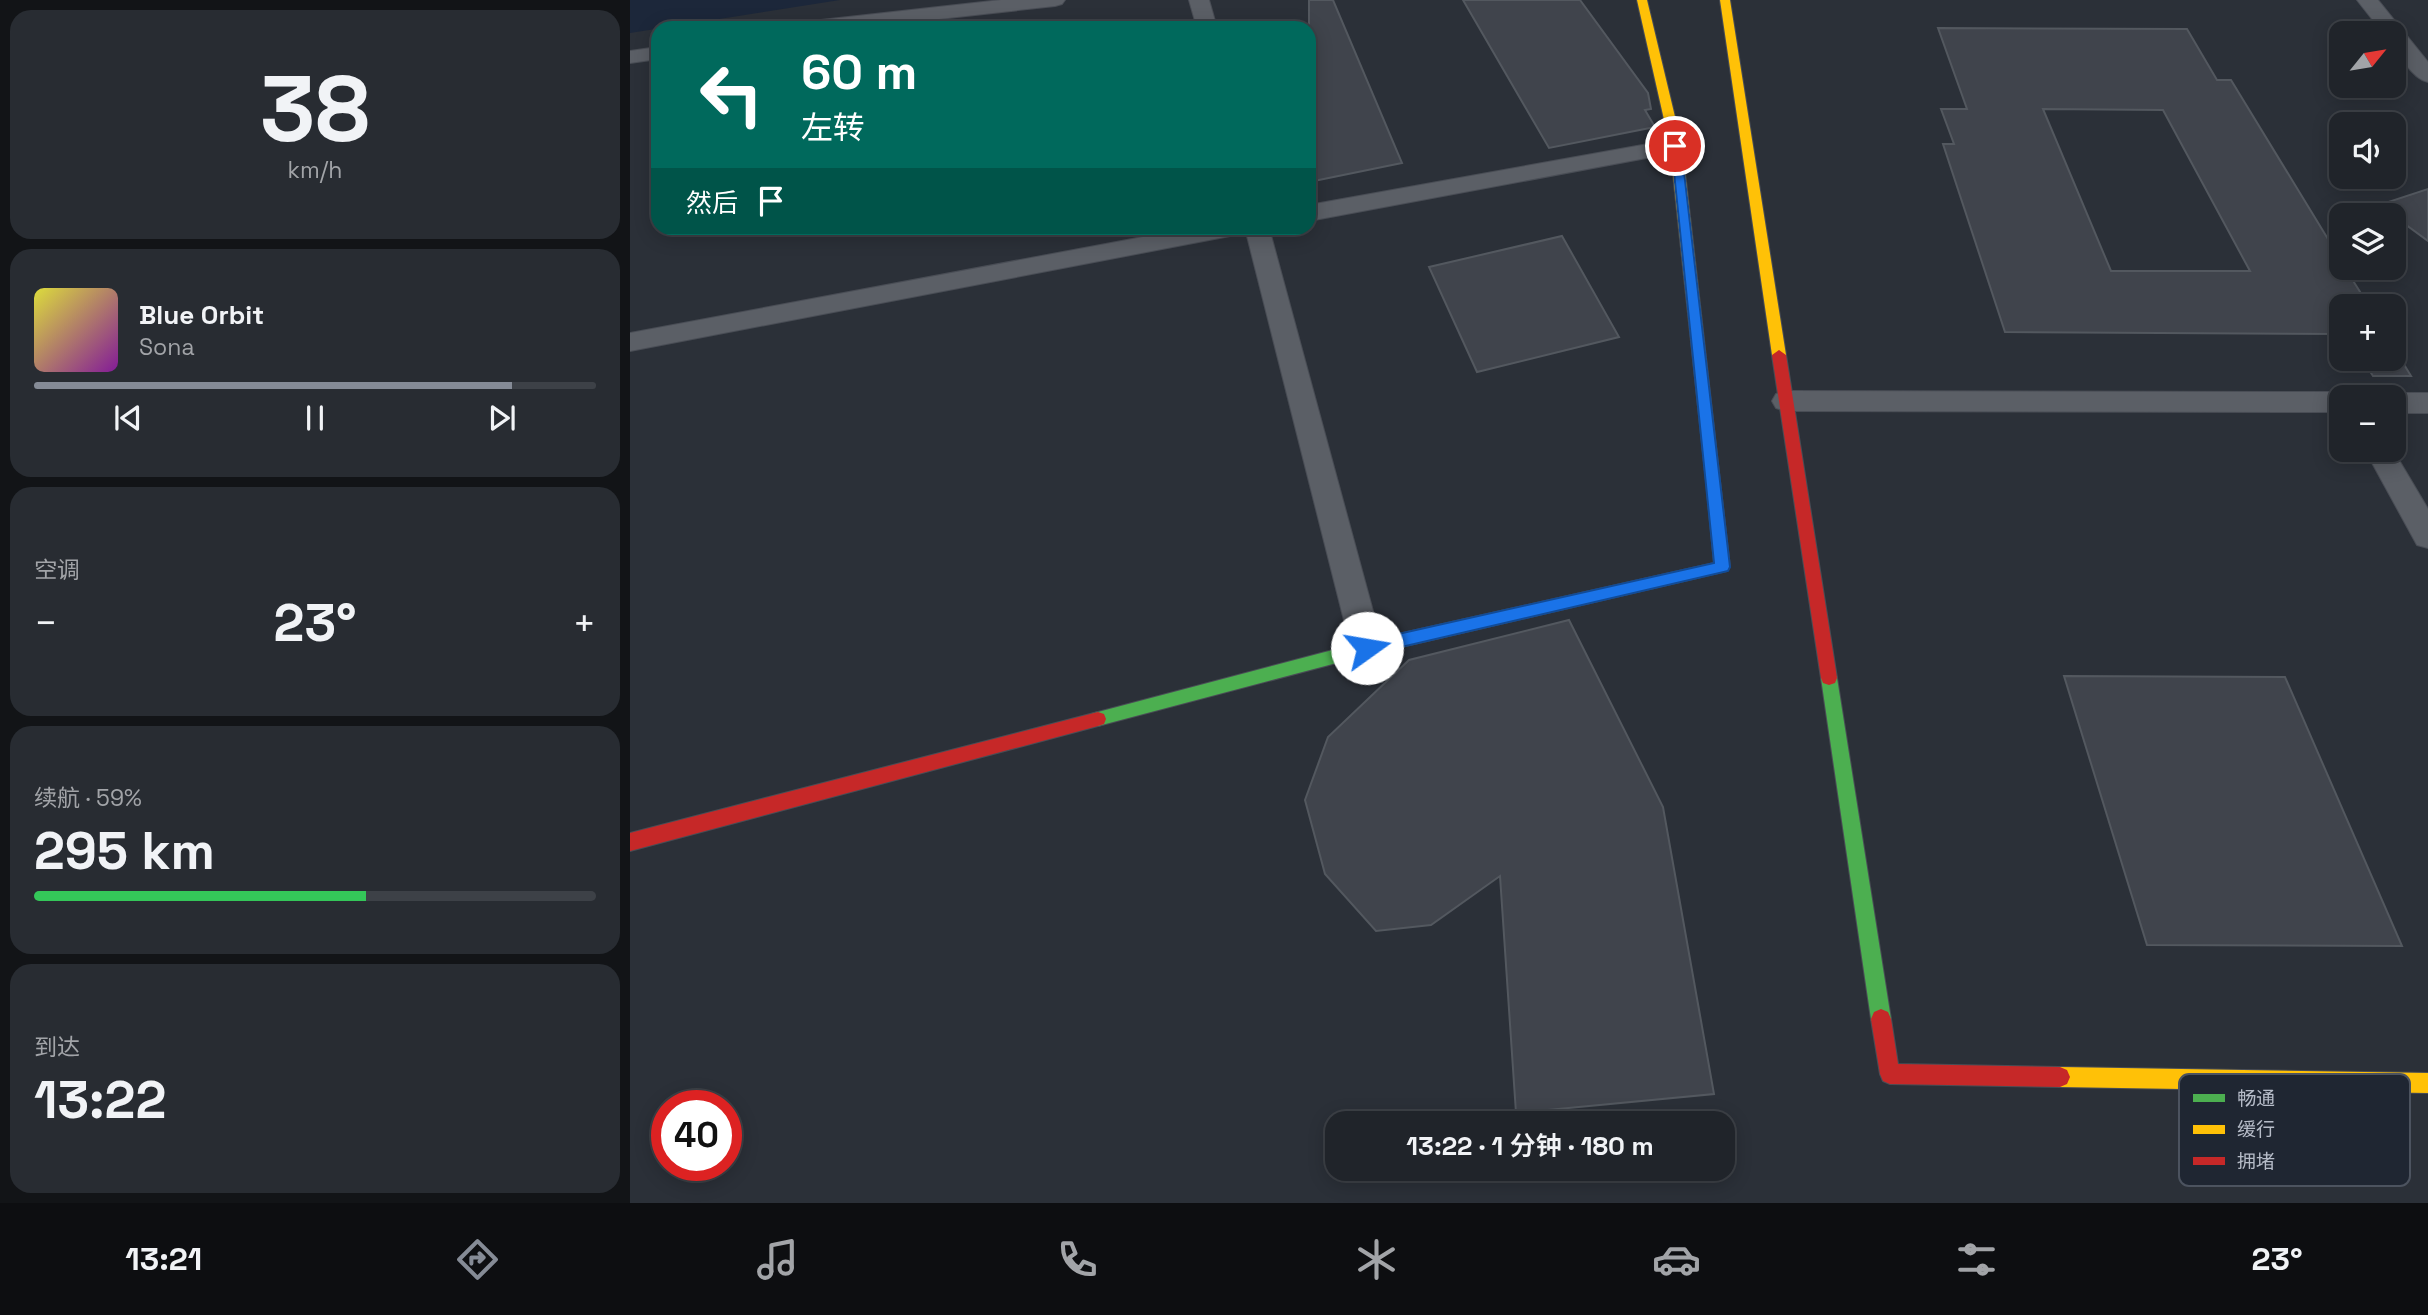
<!DOCTYPE html>
<html lang="zh">
<meta charset="utf-8">
<style>
:root{--surface:#20242a;--page:#282c32;--text:#f1f3f6;--muted:#a2a4a8;--line:#3d4147;--accent:#858b96}
body{margin:0;font-family:"Space Grotesk","Noto Sans SC",sans-serif;background:var(--page);color:var(--text);height:100vh;display:flex;flex-direction:column;font-size:26px;white-space:nowrap}
*{box-sizing:border-box;margin:0}
p{font-size:23px;color:var(--muted)}
.icon{flex:none;width:38px;height:38px;fill:none;stroke:currentColor;stroke-width:2;stroke-linecap:round;stroke-linejoin:round}
.map{position:relative;flex:1;overflow:hidden}
.details{display:flex;flex-direction:column;gap:10px;padding:10px;background:#121417;width:630px}
.details>*{flex:none}
.banner{position:absolute;left:21px;top:21px;width:665px;height:214px;border-radius:21px;box-shadow:0 4px 18px #0003,0 0 0 2px var(--line);background:#00695c;color:#fff;overflow:hidden}
.needle{width:46px;rotate:60deg}
.controls{position:absolute;left:1699px;top:21px;display:grid;gap:14px}
.controls a{display:grid;place-items:center;width:77px;height:77px;border-radius:14px;background:var(--surface);box-shadow:0 4px 18px #0003,0 0 0 2px var(--line);font-size:35px}
.speed{position:absolute;left:21px;top:1090px;display:flex;gap:14px;font-size:35px;font-weight:700;text-align:center}
.speed>*{display:grid;place-content:center;width:91px;height:91px;border-radius:50%;background:var(--surface);box-shadow:0 4px 18px #0003,0 0 0 2px var(--line);line-height:1}
.speed .limit{border:10px solid #d22;background:#fff;color:#111}
.pin{position:absolute;display:grid;place-items:center;width:60px;height:60px;color:#fff;margin:-30px;border:4px solid #fff;border-radius:50%;box-shadow:0 2px 7px #0007}
.me{position:absolute;width:77px;margin:-38px;rotate:77deg;stroke-linejoin:round;filter:drop-shadow(0 0 5px #0008)}
.turn{display:flex;align-items:center;gap:24px;height:147px;padding:0 35px;font-size:32px}
.turn .icon{width:91px;height:91px;stroke-width:2.5}
.turn b{display:block;font-size:49px;line-height:60px}
.then{display:flex;align-items:center;height:66px;padding:0 35px;background:#0003;gap:14px;font-size:26px}
.big{font-size:52px;font-weight:600;line-height:1.1}
.details .tile{flex:1;display:flex;flex-direction:column;justify-content:center;gap:10px;min-width:0;padding:0 24px;border-radius:21px;background:var(--page)}
.details .dial{align-items:center;gap:0}
.dial b{font-size:91px;line-height:1}
.song{display:flex;align-items:center;gap:21px}
.cover{width:84px;height:84px;border-radius:10px;background:linear-gradient(135deg,hsl(60 70% 55%),hsl(290 70% 35%))}
.played{height:7px;border-radius:4px;background:linear-gradient(90deg,var(--accent) 85%,var(--line) 85%)}
.keys{display:flex;justify-content:space-around;direction:ltr}
.heat{display:flex;justify-content:space-between;align-items:center;font-size:38px;direction:ltr}
.charge{height:10px;border-radius:5px;background:linear-gradient(90deg,#34c759 59%,var(--line) 0)}
.trip{position:absolute;left:695px;top:1111px;width:410px;height:70px;border-radius:21px;background:var(--surface);box-shadow:0 4px 18px #0003,0 0 0 2px var(--line);font-weight:600;line-height:70px;text-align:center}
.tab-bar{display:flex;height:112px;justify-content:space-around;align-items:center;background:#0d0e11;color:var(--muted)}
.tab-bar .icon{width:49px;height:49px}
.tab-bar .active{color:var(--accent)}
.tab-bar b{font-size:32px;color:var(--text)}
main{display:flex;flex:1;min-height:0}
.map>svg:first-child{display:block}
.water{fill:#1c273a}
.building{fill:#40444c;stroke:#53585f;stroke-width:2;fill-rule:evenodd}
.lines{fill:none;stroke-linecap:round;stroke-linejoin:round}
.street-casing{stroke:#494d55;stroke-width:2}
.fast-casing{stroke:#494d55;stroke-width:2}
.slow-casing{stroke:#494d55;stroke-width:2}
.jam-casing{stroke:#494d55;stroke-width:2}
.street{fill:#5b5f66;fill-rule:evenodd}
.fast{fill:#4caf50;fill-rule:evenodd}
.slow{fill:#ffc107;fill-rule:evenodd}
.jam{fill:#c62828;fill-rule:evenodd}
.route{fill:#1a73e8;stroke:#114b97;stroke-width:2}
.key{fill:#1f2632;stroke:#4c535f;stroke-width:2}
.key-label{font-size:19px;fill:#b6bcc8}
</style>
<main>
<section class="details">
<div class="tile dial"><b>38</b><p>km/h</p></div>
<div class="tile">
<div class="song"><i class="cover"></i><div><b>Blue Orbit</b><p>Sona</p></div></div>
<div class="played"></div>
<div class="keys"><svg class="icon" aria-label="previous" viewBox="0 0 24 24"><path d="M18 5L8 12l10 7zM5 5v14"/></svg><svg class="icon" aria-label="pause" viewBox="0 0 24 24"><path d="M8 5v14M16 5v14"/></svg><svg class="icon" aria-label="next" viewBox="0 0 24 24"><path d="M6 5l10 7-10 7zM19 5v14"/></svg></div>
</div>
<div class="tile"><p>空调</p>
<div class="heat"><a>−</a><b class="big">23°</b><a>+</a></div>
</div>
<div class="tile"><p>续航 · 59%</p><b class="big">295 km</b><div class="charge"></div></div>
<div class="tile"><p>到达</p><b class="big">13:22</b></div>
</section>
<div class="map">
<svg width="1798" height="1203" viewBox="0 0 1798 1203">
<rect width="100%" height="100%" fill="#2b3038"/>
<!-- water -->
<path class="water" d="M0,0h210l-210,33z"/>
<!-- building -->
<path class="building" d="M679,0h24l69,163 -93,19z
M833,0h117l68,93 3,16 -6,1 10,17 -106,21z
M1308,28l249,1 30,51h14l111,182v6h3l24,38h-27v28l-337,-2 -62,-188h11l-13,-35h26zM1413,109l120,1 87,161h-139z
M1798,189v52l-49,-36z
M932,236l57,101 -142,35 -48,-105z
M1764,348l17,28h-38l-11,-17h32z
M939,620l94,187 51,287 -198,19 -16,-237 -69,49 -55,6 -51,-57 -20,-74 23,-63 81,-77z
M1434,676l221,1 117,269 -255,-1z"/>
<g class="lines">
<!-- street casing -->
<g class="street-casing">
<path id="street" d="M371,0h64l-3,4 -7,2 -197,22h-65l3,-4 7,-2z
M559,0h20l8,28h-20z
M1727,0h21l50,62v20c-17,-4 -34,-32 -34,-49h-11z
M28,47v12l-28,4v-12z
M1046,139l8,2 3,5 -3,5 -375,70v-16z
M561,228h51l-3,6 -9,2 -600,115v-18z
M615,228h24l114,420 -5,10 -11,4 -11,-4 -5,-10z
M1156,391l556,1 11,5h-11v15l-556,-1 -10,-3 -4,-7 4,-7z
M1764,393h34v20h-34v-16h-11z
M1735,450h28l35,59v39l-11,-3z"/>
</g>
<!-- fast casing -->
<g class="fast-casing">
<path id="fast" d="M1083,475l7,6 10,86 -3,4 -360,84 -269,71 -6,-2 -2,-5 2,-5 6,-2 269,-71 347,-78 -8,-82z
M1199,671l6,2 2,5 54,341 -3,7 -7,3 -7,-3 -3,-7 -50,-341 2,-5z"/>
</g>
<!-- slow casing -->
<g class="slow-casing">
<path id="slow" d="M1007,0h10l35,146 38,335 -7,6 -7,-6 -36,-335z
M1090,0h10l56,355 -7,5 -7,-5z
M1430,1067l368,6v20l-368,-6 -7,-3 -3,-7 3,-7z"/>
</g>
<!-- jam casing -->
<g class="jam-casing">
<path id="jam" d="M1149,350l7,5 51,323 -2,5 -6,2 -6,-2 -2,-5 -49,-323z
M468,712l6,2 2,5 -2,5 -6,2 -468,125v-18z
M1251,1009l7,3 3,7 7,45 162,3 7,3 3,7 -3,7 -7,3 -170,-3 -7,-3 -3,-7 -9,-55 3,-7z"/>
</g>
<!-- street -->
<use href="#street" class="street"/>
<!-- fast -->
<use href="#fast" class="fast"/>
<!-- slow -->
<use href="#slow" class="slow"/>
<!-- jam -->
<use href="#jam" class="jam"/>
</g>
<!-- route -->
<path class="route" d="M1041,143l10,3 49,421 -2,4 -361,84 -6,-2 -2,-5 2,-5 6,-2 347,-78z"/>
<!-- legend -->
<rect x="1549" y="1074" width="231" height="112" rx="10" class="key"/>
<rect x="1563" y="1094" width="32" height="8" fill="#4caf50"/>
<rect x="1563" y="1125" width="32" height="9" fill="#ffc107"/>
<rect x="1563" y="1157" width="32" height="8" fill="#c62828"/>
<g class="key-label">
<text x="1607" y="1105">畅通</text>
<text x="1607" y="1136">缓行</text>
<text x="1607" y="1168">拥堵</text>
</g>
</svg>
<div class="controls">
<a><svg class="needle" viewBox="-14 -14 28 28"><path d="M0-13l5 13h-10z" fill="#e53935"/><path d="M0 13l5-13h-10z" fill="#a2a4a8"/></svg></a>
<a><svg class="icon" aria-label="sound" viewBox="0 0 24 24"><path d="M4 9h4l5-4v14l-5-4H4zM17 9q2 3 0 6"/></svg></a>
<a><svg class="icon" aria-label="layers" viewBox="0 0 24 24"><path d="M12 4l9 5-9 5-9-5zM3 14l9 5 9-5"/></svg></a>
<a>+</a>
<a>−</a>
</div>
<div class="speed"><div class="limit">40</div></div>
<div class="pin" style="left:1045px;top:146px;background:#d93025"><svg class="icon" aria-label="arrive" viewBox="0 0 24 24"><path d="M6 21V4h12l-3 4 3 4H6"/></svg></div>
<svg class="me" style="left:737px;top:648px" viewBox="-20 -20 40 40"><circle r="19" fill="#fff"/><path d="M0-13L10 11 0 6-10 11z" fill="#1a73e8"/></svg>
<div class="trip">13:22 · 1 分钟 · 180 m</div>
<div class="banner">
<div class="turn"><svg class="icon" aria-label="left" viewBox="0 0 24 24"><path d="M17 20v-9H6M10 6l-5 5 5 5"/></svg><div><b>60 m</b>左转</div></div>
<div class="then">然后<svg class="icon" aria-label="arrive" viewBox="0 0 24 24"><path d="M6 21V4h12l-3 4 3 4H6"/></svg></div>
</div>
</div>
</main>
<nav class="tab-bar">
<b>13:21</b>
<svg class="icon active" aria-label="directions" viewBox="0 0 24 24"><path d="M12 3l9 9-9 9-9-9zM9 14v-3h6M13 9l2 2-2 2"/></svg>
<svg class="icon" aria-label="music" viewBox="0 0 24 24"><path d="M9 18V5l10-2v13"/><circle cx="6" cy="18" r="3"/><circle cx="16" cy="16" r="3"/></svg>
<svg class="icon" aria-label="phone" viewBox="0 0 24 24"><path d="M5 4h4l2 5-3 2q2 4 5 5l2-3 5 2v4C11 20 4 13 5 4z"/></svg>
<svg class="icon" aria-label="climate" viewBox="0 0 24 24"><path d="M12 3v18M4 7l16 10M4 17L20 7"/></svg>
<svg class="icon" aria-label="car" viewBox="0 0 24 24"><path d="M5 17H2v-5l4-1 3-4h7l3 4 3 1v5h-3M9 17h6M6 11h13"/><circle cx="7" cy="17" r="2"/><circle cx="17" cy="17" r="2"/></svg>
<svg class="icon" aria-label="filters" viewBox="0 0 24 24"><path d="M4 7h16M4 17h16"/><circle cx="9" cy="7" r="2"/><circle cx="15" cy="17" r="2"/></svg>
<b>23°</b>
</nav>
